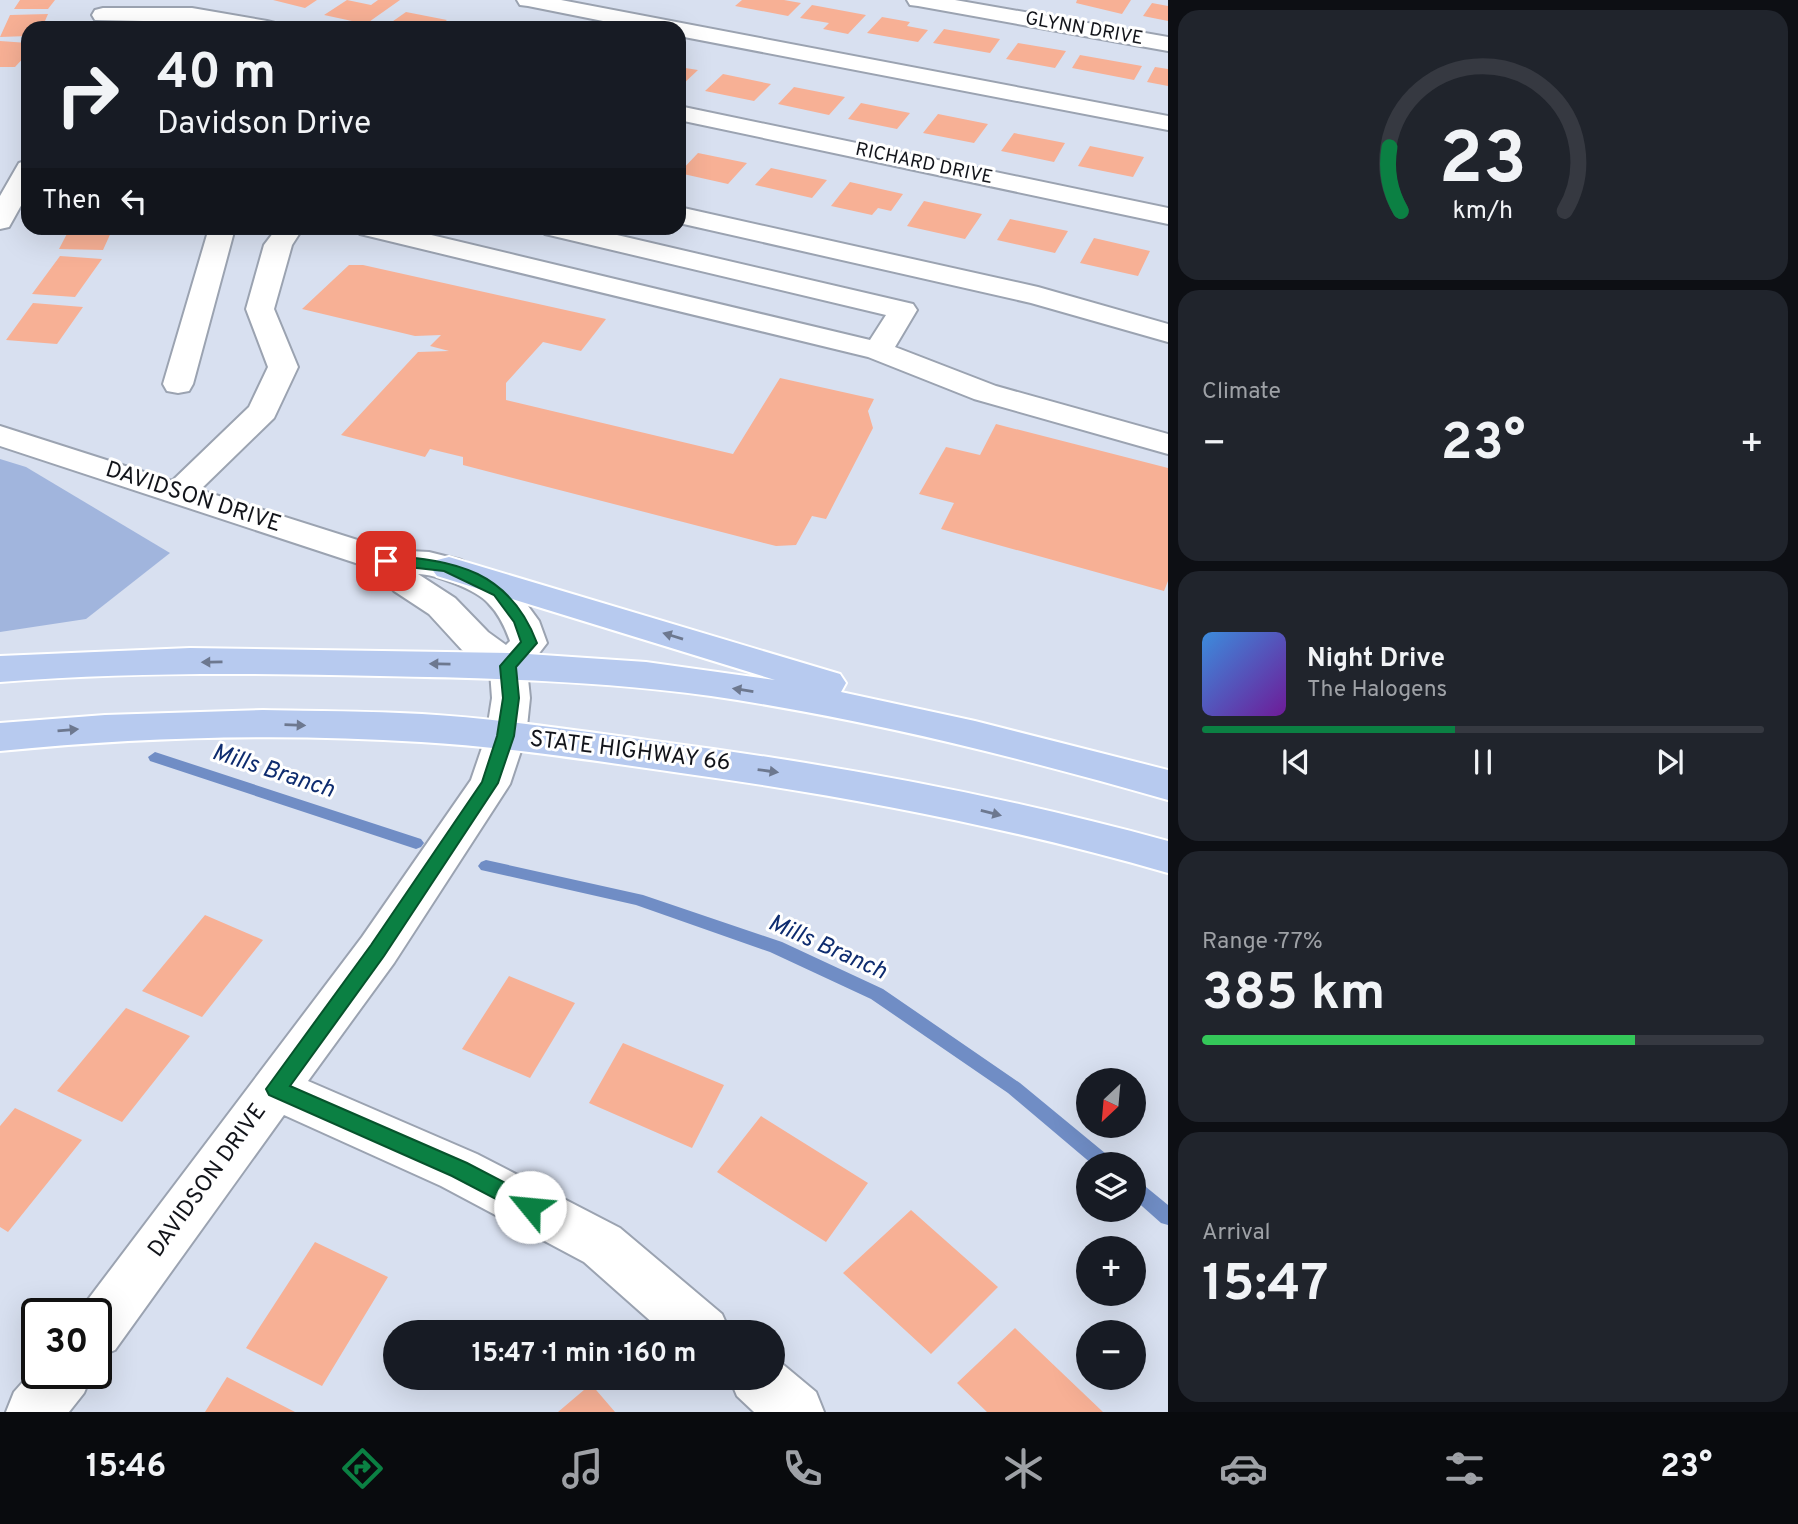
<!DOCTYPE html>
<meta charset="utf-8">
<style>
:root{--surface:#171b24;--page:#20242c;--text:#f1f3f6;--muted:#9ea1a6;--line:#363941;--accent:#0b8043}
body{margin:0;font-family:Overpass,sans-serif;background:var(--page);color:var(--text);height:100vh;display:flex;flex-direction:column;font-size:26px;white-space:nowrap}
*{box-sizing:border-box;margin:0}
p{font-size:23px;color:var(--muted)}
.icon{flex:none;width:38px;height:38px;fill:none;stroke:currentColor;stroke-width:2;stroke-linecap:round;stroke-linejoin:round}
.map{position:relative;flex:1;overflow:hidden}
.drawer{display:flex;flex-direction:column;gap:10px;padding:10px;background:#0d0f14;width:630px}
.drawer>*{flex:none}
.banner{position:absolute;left:21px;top:21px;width:665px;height:214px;border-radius:21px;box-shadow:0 7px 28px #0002;background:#171b24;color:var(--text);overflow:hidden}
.needle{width:46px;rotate:206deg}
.tools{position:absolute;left:1076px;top:1068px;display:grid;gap:14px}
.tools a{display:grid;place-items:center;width:70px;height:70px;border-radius:50%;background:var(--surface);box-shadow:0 7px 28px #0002;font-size:35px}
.speed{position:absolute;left:21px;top:1298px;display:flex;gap:14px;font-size:35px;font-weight:700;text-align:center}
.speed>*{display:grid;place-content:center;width:91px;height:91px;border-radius:50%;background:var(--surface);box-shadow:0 7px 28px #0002;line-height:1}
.speed .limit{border:4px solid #111;border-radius:10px;background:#fff;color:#111}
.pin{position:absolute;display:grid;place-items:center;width:60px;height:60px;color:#fff;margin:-30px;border-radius:14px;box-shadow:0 4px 10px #0006}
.me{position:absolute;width:77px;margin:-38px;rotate:298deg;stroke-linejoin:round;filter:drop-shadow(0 0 5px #0008)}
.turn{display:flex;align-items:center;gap:24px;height:147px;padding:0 21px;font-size:32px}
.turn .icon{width:91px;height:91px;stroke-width:2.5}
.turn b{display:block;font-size:49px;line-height:60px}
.then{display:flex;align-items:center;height:66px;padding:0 21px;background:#0003;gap:14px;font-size:26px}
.big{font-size:52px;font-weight:700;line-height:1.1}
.drawer .tile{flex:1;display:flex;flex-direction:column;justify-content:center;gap:10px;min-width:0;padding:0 24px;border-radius:21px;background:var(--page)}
.drawer .dial{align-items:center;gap:0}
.dial svg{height:182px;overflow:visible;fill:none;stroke:var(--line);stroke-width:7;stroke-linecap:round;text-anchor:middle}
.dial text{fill:var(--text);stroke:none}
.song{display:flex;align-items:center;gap:21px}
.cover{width:84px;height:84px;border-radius:10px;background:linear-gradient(135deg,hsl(210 70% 55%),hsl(280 70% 35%))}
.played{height:7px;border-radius:4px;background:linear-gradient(90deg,var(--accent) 45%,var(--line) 45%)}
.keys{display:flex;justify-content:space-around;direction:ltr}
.heat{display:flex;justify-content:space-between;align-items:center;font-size:38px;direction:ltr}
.charge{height:10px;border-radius:5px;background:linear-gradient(90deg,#34c759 77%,var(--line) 0)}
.trip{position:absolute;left:383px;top:1320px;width:402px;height:70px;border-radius:35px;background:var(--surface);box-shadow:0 7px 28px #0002;font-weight:700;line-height:70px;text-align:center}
.tab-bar{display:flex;height:112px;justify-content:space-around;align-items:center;background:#090b0e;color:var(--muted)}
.tab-bar .icon{width:49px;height:49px}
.tab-bar .active{color:var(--accent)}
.tab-bar b{font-size:32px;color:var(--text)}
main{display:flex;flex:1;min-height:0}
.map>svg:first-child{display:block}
.green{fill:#a1b5dd}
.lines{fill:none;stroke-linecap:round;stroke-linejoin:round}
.stream{fill:#708dc5;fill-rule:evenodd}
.building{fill:#f7b095}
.minor-casing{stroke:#9ba3b1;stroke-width:4}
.major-casing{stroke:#fff;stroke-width:4}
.minor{fill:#fff;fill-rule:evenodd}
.major{fill:#b7caef;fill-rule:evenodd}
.oneway{fill:#6d788f}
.route{fill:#0b8043;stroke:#07532c;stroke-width:2}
.labels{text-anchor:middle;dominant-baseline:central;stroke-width:6;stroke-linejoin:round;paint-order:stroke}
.far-street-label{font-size:19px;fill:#12141a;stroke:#fff}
.street-label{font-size:23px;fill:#12141a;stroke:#fff}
.water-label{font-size:24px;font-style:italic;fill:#0e2c6f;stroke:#fff}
</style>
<main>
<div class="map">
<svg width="1168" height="1412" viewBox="0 0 1168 1412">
<rect width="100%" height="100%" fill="#d8e0f0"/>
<!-- green -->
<path class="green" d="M0,459l26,8 144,86 -84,66 -86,13z"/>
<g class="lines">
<!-- stream -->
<path class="stream" d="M155,752l266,87 3,4 -3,4 -5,2 -266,-88 -2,-4z
M486,860l157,35 139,47 101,47 137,94 91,75 3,6h-22l-84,-71 -137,-94 -101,-47 -134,-47 -155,-35 -3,-4 3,-4z
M1134,1180l6,2 28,23v20l-7,-2 -27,-24z"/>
</g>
<!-- building -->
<path class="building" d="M20,0h35l-7,9h-34z
M273,0h44l-12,8z
M347,0l24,5 7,-5h22l-34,24 -42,-9z
M742,0h42l17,3 -13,13 -53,-10z
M1077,0h54l-9,14 -46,-11z
M1152,3l16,3v15l-25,-5z
M812,5l54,10 -18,19 -25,-5 6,-6 -29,-5z
M406,12l41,8 -11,8 -50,-2z
M48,14l-6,14h-14v8l-28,1 10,-22z
M882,17l28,5 -3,4 21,4 -10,12 -51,-9z
M944,29l56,10 -10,14 -57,-10z
M0,41l28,2v10l-13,14h-15z
M1018,43l48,8 -11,17 -49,-9z
M1080,55l62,11 -8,14 -62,-12z
M679,67l19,3 -17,16h-2z
M1155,67l13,2v17l-21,-4z
M723,74l48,10 -17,17 -49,-10z
M794,87l51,10 -16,18 -51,-11z
M861,103l49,10 -13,16 -49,-10z
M938,114l50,10 -14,19 -51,-10z
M1014,133l51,10 -11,19 -53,-11z
M1090,146l54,11 -11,20 -55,-11z
M698,153l49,10 -19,21 -49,-11z
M771,168l56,12 -15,18 -57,-13z
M850,182l53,12 -12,17 -13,-3 -6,7 -41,-9z
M924,201l58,13 -17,25 -58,-13z
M1010,219l58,12 -13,22 -58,-13z
M70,228h43l-10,22 -44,-1z
M1094,238l56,13 -12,25 -58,-13z
M60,256l42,3 -27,38 -43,-3z
M349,265h14l243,54 -25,32 -38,-9 -37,41v17l227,54 47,-76 94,21 -6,12 5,17 -47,91 -14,-3 -16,29 -20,1 -313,-81v-8l-33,-8 -5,8 -84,-22 77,-83 31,-1 -19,-5 11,-11 -26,1 -113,-27z
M33,303l50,4 -26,37 -51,-4z
M996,424l172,44v113l-4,10 -223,-62 13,-26 -35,-9 27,-47 34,8z
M205,915l58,25 -61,77 -60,-26z
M509,976l66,27 -45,75 -68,-29z
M126,1008l64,28 -68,86 -65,-31z
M623,1043l101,42 -32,63 -103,-45z
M15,1108l67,32 -74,92 -8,-5v-101z
M761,1116l107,67 -42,59 -109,-70z
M911,1210l87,77 -67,67 -88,-81z
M315,1242l73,35 -66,109 -76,-38z
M1015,1328l88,84h-116l-30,-29z
M227,1377l68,35h-90z
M591,1384l24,28h-57z"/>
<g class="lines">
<!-- minor casing -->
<g class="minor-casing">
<path id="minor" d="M517,0h44l607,116v14l-489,-94v-8h-41l-110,-22 -8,-1z
M907,0h48l213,37v14l-250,-45 -8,-1z
M103,8h89l75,13 8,2 3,5h-49l-37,-6 -97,-2 -3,-5 3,-5z
M679,106l489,102v16l-489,-104z
M28,160v33l-19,34 -9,2v-33l19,-33z
M679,207l359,80 130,37v18l-137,-39 -352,-80z
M209,228h26l-42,156 -4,7 -11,2 -11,-2 -4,-7z
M277,228h26l-11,17 -18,64 24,58 -24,51 -74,72 189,60 40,2 32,8 51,24 27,37 8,22 -20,26 3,29 -4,38 -16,48 -116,179 -86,118 169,73 143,74 102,86 8,18h-67l-79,-70 -143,-76 -157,-71 -169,235 -19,8v-44h-19l285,-377 109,-157 15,-44 6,-38 -2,-27 -28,-21 -33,-36 -35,-23 -20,-22 -374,-123v-20l172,55 77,-74 19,-40 -22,-58 18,-64zM418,574c17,0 59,16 70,29 11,11 17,24 22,38l-4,4 -18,-13 -33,-34z
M357,228h45l468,112 16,-25 -341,-81 -3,-6h45l326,76 4,6 -22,37 101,39 172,48v20l-194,-55 -106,-42 -508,-123z
M774,1357l42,35 8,20h-70l-17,-16 -8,-19h45z
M37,1366v8h55l-8,19 -15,19h-63l8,-20z"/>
</g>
<!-- major casing -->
<g class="major-casing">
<path id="major" d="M449,557l391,117 6,9 -5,9 134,29 193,49v30c-150,-43 -302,-81 -457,-104 -110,-15 -220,-18 -331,-20 -127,-3 -253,-4 -380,6v-26l190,-8 323,5 133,9 129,18 -338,-104 -6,-8 6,-8z
M263,710c53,1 106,1 159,4 83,5 165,18 247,29 169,22 335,53 499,98v32c-162,-47 -327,-78 -494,-101 -84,-12 -168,-25 -253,-30 -140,-9 -281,-5 -421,9v-28l105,-8z"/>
</g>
<!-- minor -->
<use href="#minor" class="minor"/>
<!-- major -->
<use href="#major" class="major"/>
</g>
<!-- one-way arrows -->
<defs><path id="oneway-solid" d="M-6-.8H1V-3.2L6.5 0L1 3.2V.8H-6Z" transform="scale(1.75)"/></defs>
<g class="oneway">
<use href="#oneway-solid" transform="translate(673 636) rotate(-163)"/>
<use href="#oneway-solid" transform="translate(212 662) rotate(179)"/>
<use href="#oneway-solid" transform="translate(440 664) rotate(-179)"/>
<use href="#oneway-solid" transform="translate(743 690) rotate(-171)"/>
<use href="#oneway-solid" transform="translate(295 725) rotate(2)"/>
<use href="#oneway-solid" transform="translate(68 730) rotate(-5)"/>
<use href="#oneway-solid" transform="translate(768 771) rotate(8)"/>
<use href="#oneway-solid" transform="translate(991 813) rotate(14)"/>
</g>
<!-- route -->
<path class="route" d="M386,556c70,3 124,16 151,87l-21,24 3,31 -5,38 -16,47 -114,173 -94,130 177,77 71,37 3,7 -3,7 -8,3 -78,-41 -183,-81 -3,-6 105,-144 111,-163 15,-46 6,-38 -3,-32 21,-24 -7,-20 -20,-27 -50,-24 -63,-7 -2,-3z"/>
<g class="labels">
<!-- far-street labels -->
<g class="far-street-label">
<text transform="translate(1084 29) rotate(10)">GLYNN DRIVE</text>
<text transform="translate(924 164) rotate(12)">RICHARD DRIVE</text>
</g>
<!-- street labels -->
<g class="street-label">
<text transform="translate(193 498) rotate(18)">DAVIDSON DRIVE</text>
<text transform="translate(630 752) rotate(7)">STATE HIGHWAY 66</text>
<text transform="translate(208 1181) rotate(-54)">DAVIDSON DRIVE</text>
</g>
<!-- water labels -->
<g class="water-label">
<text transform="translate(273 772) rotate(18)">Mills Branch</text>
<text transform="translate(827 948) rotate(24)">Mills Branch</text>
</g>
</g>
</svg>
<div class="tools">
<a><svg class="needle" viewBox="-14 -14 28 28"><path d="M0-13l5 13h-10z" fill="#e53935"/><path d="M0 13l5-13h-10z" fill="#9ea1a6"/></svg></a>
<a><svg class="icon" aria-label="layers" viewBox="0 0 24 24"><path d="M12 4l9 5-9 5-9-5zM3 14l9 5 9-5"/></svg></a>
<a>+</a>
<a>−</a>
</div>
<div class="speed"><div class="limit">30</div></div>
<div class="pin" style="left:386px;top:561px;background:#d93025"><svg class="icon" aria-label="arrive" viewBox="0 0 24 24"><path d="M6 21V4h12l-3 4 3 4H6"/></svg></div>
<svg class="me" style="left:530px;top:1207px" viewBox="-20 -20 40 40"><circle r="19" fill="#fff"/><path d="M0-13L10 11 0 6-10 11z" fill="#0b8043"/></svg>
<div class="trip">15:47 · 1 min · 160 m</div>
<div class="banner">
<div class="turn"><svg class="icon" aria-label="right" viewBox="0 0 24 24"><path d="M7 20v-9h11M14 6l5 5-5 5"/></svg><div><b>40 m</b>Davidson Drive</div></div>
<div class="then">Then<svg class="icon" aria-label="left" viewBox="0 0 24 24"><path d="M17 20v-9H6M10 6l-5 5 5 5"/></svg></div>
</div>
</div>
<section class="drawer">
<div class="tile dial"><svg viewBox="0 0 100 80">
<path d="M14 69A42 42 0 1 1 86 69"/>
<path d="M14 69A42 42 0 0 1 9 41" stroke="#0b8043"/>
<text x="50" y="56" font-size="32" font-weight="700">23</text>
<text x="50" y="72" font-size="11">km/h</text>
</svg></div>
<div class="tile"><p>Climate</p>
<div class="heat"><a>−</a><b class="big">23°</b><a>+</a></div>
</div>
<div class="tile">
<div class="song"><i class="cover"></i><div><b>Night Drive</b><p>The Halogens</p></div></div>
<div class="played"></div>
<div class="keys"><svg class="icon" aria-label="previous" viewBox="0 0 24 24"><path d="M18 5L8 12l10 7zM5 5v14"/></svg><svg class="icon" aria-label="pause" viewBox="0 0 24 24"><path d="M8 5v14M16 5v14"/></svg><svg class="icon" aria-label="next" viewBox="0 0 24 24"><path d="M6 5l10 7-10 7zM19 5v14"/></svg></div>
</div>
<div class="tile"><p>Range · 77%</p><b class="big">385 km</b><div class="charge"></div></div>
<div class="tile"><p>Arrival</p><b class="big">15:47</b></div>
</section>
</main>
<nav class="tab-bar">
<b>15:46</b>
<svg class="icon active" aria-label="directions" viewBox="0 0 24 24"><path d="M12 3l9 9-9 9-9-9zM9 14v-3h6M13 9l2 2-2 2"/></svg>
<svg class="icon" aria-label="music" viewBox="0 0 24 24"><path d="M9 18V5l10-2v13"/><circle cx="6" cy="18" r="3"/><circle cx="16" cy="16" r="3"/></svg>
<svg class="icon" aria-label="phone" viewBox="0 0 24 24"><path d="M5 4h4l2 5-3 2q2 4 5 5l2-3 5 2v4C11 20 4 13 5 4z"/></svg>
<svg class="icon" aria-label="climate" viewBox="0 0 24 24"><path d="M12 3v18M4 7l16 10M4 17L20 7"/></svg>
<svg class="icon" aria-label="car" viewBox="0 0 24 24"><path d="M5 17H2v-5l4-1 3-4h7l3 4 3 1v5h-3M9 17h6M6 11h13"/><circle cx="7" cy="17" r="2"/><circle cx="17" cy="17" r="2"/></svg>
<svg class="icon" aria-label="filters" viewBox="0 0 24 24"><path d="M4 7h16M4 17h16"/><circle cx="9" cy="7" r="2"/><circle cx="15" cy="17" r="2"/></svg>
<b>23°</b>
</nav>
